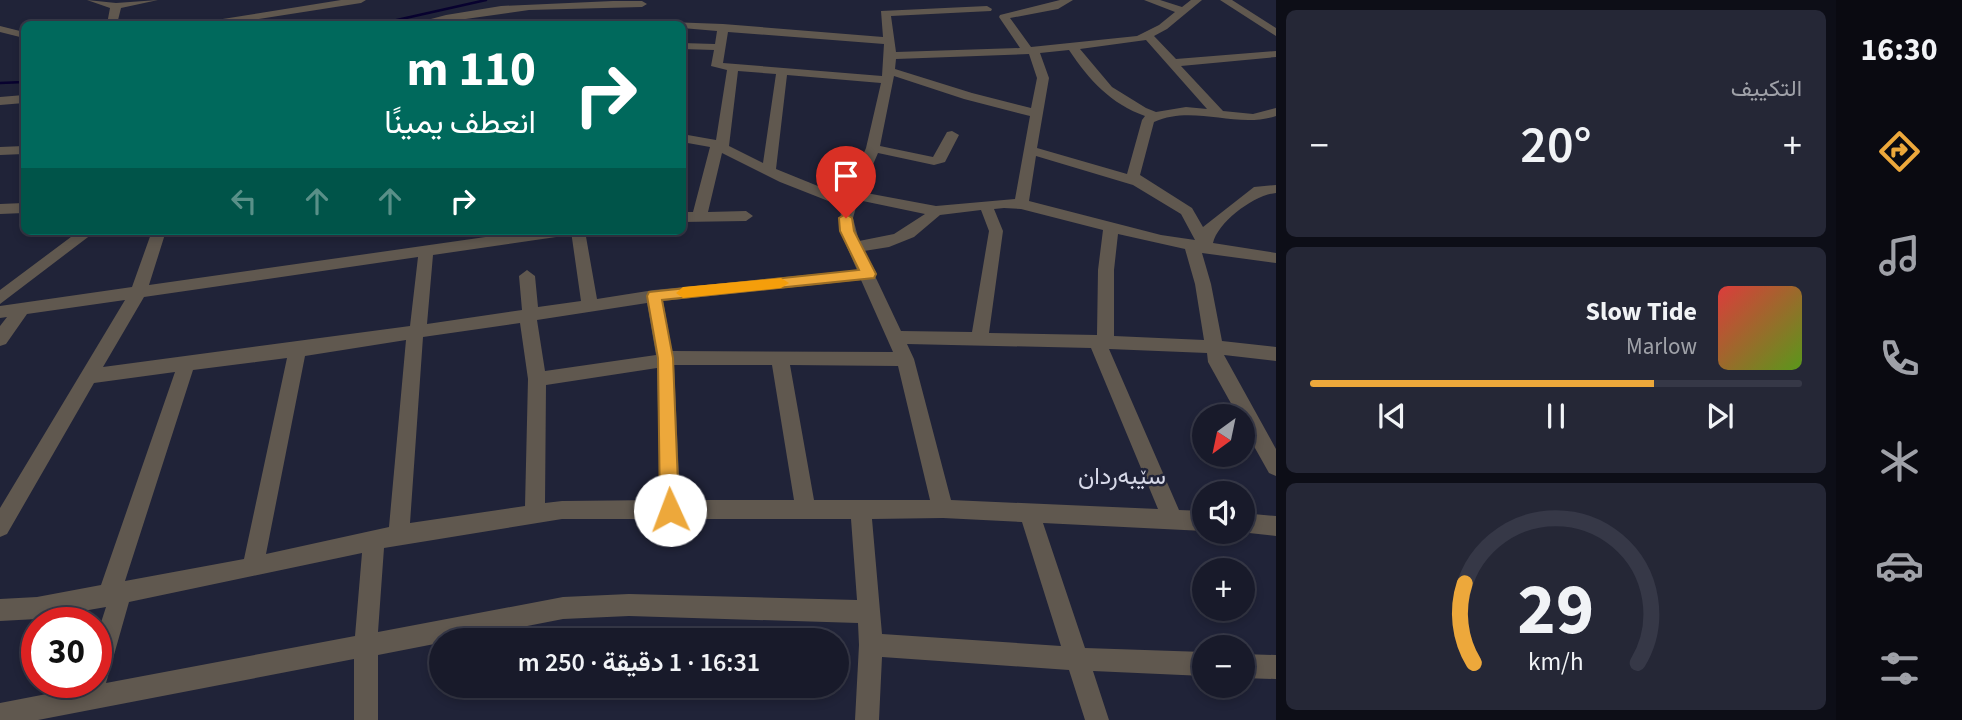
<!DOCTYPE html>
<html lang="ar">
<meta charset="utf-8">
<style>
:root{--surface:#181a2a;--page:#252736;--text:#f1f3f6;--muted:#9fa1a8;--line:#363847;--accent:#eda83b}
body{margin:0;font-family:"Source Sans 3",Vazirmatn,sans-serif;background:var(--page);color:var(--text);direction:rtl;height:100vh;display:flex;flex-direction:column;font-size:26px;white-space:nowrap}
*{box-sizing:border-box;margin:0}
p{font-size:23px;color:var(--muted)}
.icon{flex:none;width:38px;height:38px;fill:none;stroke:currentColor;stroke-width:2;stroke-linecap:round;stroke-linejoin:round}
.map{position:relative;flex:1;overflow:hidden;direction:ltr}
.drawer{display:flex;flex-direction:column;gap:10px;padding:10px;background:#0d0e17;width:560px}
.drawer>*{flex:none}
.guide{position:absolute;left:21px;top:21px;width:665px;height:214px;border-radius:10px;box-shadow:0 4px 10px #0003,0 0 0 2px var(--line);direction:rtl;background:#00695c;color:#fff;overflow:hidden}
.needle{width:46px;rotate:213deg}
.buttons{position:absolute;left:1192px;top:404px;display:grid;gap:14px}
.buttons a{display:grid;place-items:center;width:63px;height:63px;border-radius:50%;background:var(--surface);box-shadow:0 4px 10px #0003,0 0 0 2px var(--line);font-size:35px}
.speed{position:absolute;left:21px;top:607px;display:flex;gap:14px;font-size:35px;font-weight:700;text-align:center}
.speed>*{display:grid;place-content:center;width:91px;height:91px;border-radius:50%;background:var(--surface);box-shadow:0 4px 10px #0003,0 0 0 2px var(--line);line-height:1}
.speed .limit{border:10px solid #d22;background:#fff;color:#111}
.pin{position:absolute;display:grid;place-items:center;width:60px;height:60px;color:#fff;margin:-72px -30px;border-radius:50% 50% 50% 0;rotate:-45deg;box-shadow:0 0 7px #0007}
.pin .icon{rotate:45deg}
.me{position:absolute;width:77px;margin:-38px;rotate:358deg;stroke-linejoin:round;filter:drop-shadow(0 0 5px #0008)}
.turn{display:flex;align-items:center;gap:24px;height:147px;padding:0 35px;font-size:32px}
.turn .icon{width:91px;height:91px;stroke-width:2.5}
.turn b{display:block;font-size:49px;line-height:60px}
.lanes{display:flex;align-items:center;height:66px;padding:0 35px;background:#0003;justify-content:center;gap:35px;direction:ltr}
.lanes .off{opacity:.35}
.big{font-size:52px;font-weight:600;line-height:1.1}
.drawer .widget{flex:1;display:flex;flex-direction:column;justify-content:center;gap:10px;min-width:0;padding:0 24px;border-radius:10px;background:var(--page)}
.drawer .dial{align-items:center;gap:0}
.dial svg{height:182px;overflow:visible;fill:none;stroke:var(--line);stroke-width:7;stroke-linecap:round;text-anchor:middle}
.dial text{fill:var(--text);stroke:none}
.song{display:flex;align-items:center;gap:21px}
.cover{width:84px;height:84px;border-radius:10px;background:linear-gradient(135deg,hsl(0 70% 55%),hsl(90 70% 35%))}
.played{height:7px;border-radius:4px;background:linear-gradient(90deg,var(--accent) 70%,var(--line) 70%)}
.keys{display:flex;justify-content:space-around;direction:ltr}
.heat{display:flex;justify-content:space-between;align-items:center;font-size:38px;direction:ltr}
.trip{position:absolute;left:429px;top:628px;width:420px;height:70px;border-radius:35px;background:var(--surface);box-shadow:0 4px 10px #0003,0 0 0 2px var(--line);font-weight:600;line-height:70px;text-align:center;direction:rtl}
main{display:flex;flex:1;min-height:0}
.tabs{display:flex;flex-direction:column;width:126px;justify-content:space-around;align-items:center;background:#0a0a11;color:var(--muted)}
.tabs .icon{width:49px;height:49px}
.tabs .on{color:var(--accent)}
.tabs b{font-size:32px;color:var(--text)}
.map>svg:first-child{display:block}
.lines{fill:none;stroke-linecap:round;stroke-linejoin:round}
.stream{stroke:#08022f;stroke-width:2.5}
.minor{fill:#60584f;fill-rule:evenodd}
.route{fill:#eda83b;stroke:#9a6d26;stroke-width:2}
.slow{fill:#f59e0b}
.labels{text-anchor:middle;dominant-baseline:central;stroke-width:5;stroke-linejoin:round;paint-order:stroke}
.quarter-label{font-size:24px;fill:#d7d9e8;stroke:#202338}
</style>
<main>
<nav class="tabs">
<b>16:30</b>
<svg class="icon on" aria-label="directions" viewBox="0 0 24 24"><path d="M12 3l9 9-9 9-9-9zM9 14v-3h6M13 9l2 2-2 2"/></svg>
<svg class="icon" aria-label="music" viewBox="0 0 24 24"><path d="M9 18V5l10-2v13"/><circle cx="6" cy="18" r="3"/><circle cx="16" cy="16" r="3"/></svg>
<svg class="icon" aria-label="phone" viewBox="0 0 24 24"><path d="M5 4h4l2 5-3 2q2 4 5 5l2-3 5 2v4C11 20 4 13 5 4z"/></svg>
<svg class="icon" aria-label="climate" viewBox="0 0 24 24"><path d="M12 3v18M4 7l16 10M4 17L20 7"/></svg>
<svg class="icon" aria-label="car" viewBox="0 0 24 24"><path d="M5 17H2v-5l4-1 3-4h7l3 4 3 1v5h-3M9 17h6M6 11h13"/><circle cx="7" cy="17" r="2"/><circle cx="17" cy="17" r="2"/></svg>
<svg class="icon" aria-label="filters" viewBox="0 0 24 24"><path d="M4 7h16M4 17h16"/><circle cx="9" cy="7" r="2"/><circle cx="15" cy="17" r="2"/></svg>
</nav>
<section class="drawer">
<div class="widget"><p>التكييف</p>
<div class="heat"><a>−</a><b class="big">20°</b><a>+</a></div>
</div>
<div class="widget">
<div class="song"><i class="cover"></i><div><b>Slow Tide</b><p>Marlow</p></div></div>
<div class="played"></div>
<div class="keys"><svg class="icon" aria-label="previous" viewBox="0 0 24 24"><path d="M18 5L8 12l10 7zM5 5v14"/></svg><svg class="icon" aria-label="pause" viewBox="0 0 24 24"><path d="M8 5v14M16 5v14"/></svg><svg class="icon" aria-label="next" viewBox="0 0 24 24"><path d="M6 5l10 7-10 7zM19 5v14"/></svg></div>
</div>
<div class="widget dial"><svg viewBox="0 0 100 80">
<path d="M14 69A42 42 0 1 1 86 69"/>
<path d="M14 69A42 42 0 0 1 10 34" stroke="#eda83b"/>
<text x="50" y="56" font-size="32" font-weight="700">29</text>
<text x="50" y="72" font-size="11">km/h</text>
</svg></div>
</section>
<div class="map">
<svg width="1276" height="720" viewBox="0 0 1276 720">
<rect width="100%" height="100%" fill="#202338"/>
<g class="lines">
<!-- stream -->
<path class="stream" d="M379,24l107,-24
M0,83l24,-1"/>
<!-- minor -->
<path class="minor" d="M87,0l29,3 42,-3 -37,8 -4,16h-10l3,-16z
M341,0h25l-5,3 -134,21h-22l5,-3z
M1060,0h13l-15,9 -48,9 21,29 106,-11 22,-11 16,-13 -31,-12h16l22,7 9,-7h11l-35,29 -13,7 22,23 100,-8v6l-95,9 42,45 30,3 23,-6v8c-41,13 -82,-12 -122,6l-14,53 52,33 11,19 51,-40 22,-2v8c-22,2 -58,29 -63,50l63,10v10l-74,-10 9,31 11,57 54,6v14l-52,-6 52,94v27l-7,-3 -27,-48v-9h-4l-30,-54 -1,-9 -98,-4 70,161 25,1v20l-161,-8 42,125 119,4v24l-111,-5 16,49h-24l-16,-50 -187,-13 -3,63h-24l4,-75 -1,-22 -229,-7 -66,3 -185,36v65h-24v-61l-316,61h-38v-17l88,-17 -2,-4h10v-44l10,-31 -69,12 -37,2v-22l37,-2 64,-12 74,-213 -81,11 -87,151 -7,3v-29l125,-208 -98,14 -21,30 -6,2v-20l7,-9 -7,1v-12l132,-19 20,-56h14l-17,54 379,-54h42l-7,5 -130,19 -6,69 95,-14 -3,-34 8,-6 8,6 3,31 43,-6 -10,-70h14l12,68 57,-9 203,-20 -17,-39 1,-25 -61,-24 -58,-29 -14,59 38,-1 7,5 -7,5 -64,1v-10h11l17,-65 -28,-5v-8l34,6 11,-70 -16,-4 3,-16 -32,-1v-6l33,1 2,-13 -35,-3v-4h-66l-1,-4 108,4 160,13 -2,-26 106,-5 5,3 -1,2 -100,5 5,36 124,-4 -21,-31 1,-2zM728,32l156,12 -2,32 -159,-13zM1146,40l61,69 -21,-2 -30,5 -10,-4 -34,-21 -32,-38zM1069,50c20,30 42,54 76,66l-3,4 -15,54 -90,-26 12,-70 -9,-25zM1029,54l8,24 -6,30 -59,-15 -77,-24 1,-10zM738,71l38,3 -13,89 -34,-17zM787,75l94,8 -15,65 -21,49 -69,-28zM894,76l70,23 66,17 -15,83 -79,7 -75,-14 17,-39 56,12 11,-3 14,-27 -7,-4 -5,1 -14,25 -53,-11zM1036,156l97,29 48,29 14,26 -34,-5 -132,-34zM858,200l67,14 -31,20 -35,7 -6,-23zM1004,208l17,1 82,21 -5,40 -1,65 -108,-2 14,-102 -9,-22zM981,210l8,21 -17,101 -71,-1 -26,-55 2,-2 -13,-23 25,-4 25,-10 26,-22zM1118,234l67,15 10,35 9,56 -90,-4v-66zM418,257l-8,69 -307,41 41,-70zM861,280l32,72 -221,-1 -9,-50zM647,303l9,52 -111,16 -8,-51zM520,323l8,56 -3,127 -115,17 13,-186zM406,340l-17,187 -123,27 39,-198zM907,344l184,4 67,161 -207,-9 -37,-141zM287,358l-43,201 -119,22 68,-211zM674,365h98l22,135h-114zM790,365l108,1 32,134h-116zM657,368l3,132 -98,1 -17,2 1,-118zM943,518l79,4 39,124 -179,-12 -10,-115zM562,519h289l6,81 -228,-6 -66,3 -185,35 6,-84zM362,553l-7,83 -249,47 23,-81z
M1220,0h12l44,28v8z
M613,1h29l5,3 -5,3 -113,3 -99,14h-18l34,-9 55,-9z
M0,26l24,6v6l-24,-6z
M24,95v8l-24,2v-8z
M24,146v8l-24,1v-8z
M24,203v10l-24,1v-10z
M79,231h17l-96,73v-14z
M1242,513l34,3v20l-36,-4h2z
M1242,654l34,1v24l-34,-1z"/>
</g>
<!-- route -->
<path class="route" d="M846,214l6,4 2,13 22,43 -2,4 -212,22 11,58 6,152 -3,6 -6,3 -7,-3 -3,-6 -2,-152 -11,-62 2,-4 210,-22 -19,-39 -1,-13z"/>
<!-- slow -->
<path class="slow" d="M781,278l8,5 -8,5 -98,10 -7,-5 7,-6z"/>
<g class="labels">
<!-- quarter labels -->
<g class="quarter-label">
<text x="1122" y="476">سێبەردان</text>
</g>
</g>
</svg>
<div class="buttons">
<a><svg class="needle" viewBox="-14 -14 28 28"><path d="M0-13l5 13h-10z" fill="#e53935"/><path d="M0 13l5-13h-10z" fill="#9fa1a8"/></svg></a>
<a><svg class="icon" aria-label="sound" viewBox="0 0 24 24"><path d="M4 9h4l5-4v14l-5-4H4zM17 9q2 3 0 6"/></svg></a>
<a>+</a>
<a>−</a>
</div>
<div class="speed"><div class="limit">30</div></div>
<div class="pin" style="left:846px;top:218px;background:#d93025"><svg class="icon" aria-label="arrive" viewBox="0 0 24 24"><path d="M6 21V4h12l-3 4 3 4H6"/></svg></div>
<svg class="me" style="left:670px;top:510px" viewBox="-20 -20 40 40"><circle r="19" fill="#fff"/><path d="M0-13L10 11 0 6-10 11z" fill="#eda83b"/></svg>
<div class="trip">16:31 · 1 دقيقة · 250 m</div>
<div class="guide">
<div class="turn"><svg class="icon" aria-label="right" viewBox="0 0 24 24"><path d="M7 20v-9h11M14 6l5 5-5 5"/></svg><div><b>110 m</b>انعطف يمينًا</div></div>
<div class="lanes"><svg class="icon off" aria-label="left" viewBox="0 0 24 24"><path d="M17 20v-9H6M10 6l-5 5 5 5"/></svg><svg class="icon off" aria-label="ahead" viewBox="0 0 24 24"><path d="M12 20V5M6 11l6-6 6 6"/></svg><svg class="icon off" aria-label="ahead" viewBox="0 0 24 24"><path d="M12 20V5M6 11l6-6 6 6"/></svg><svg class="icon" aria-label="right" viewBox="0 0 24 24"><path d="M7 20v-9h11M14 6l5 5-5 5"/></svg></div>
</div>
</div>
</main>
